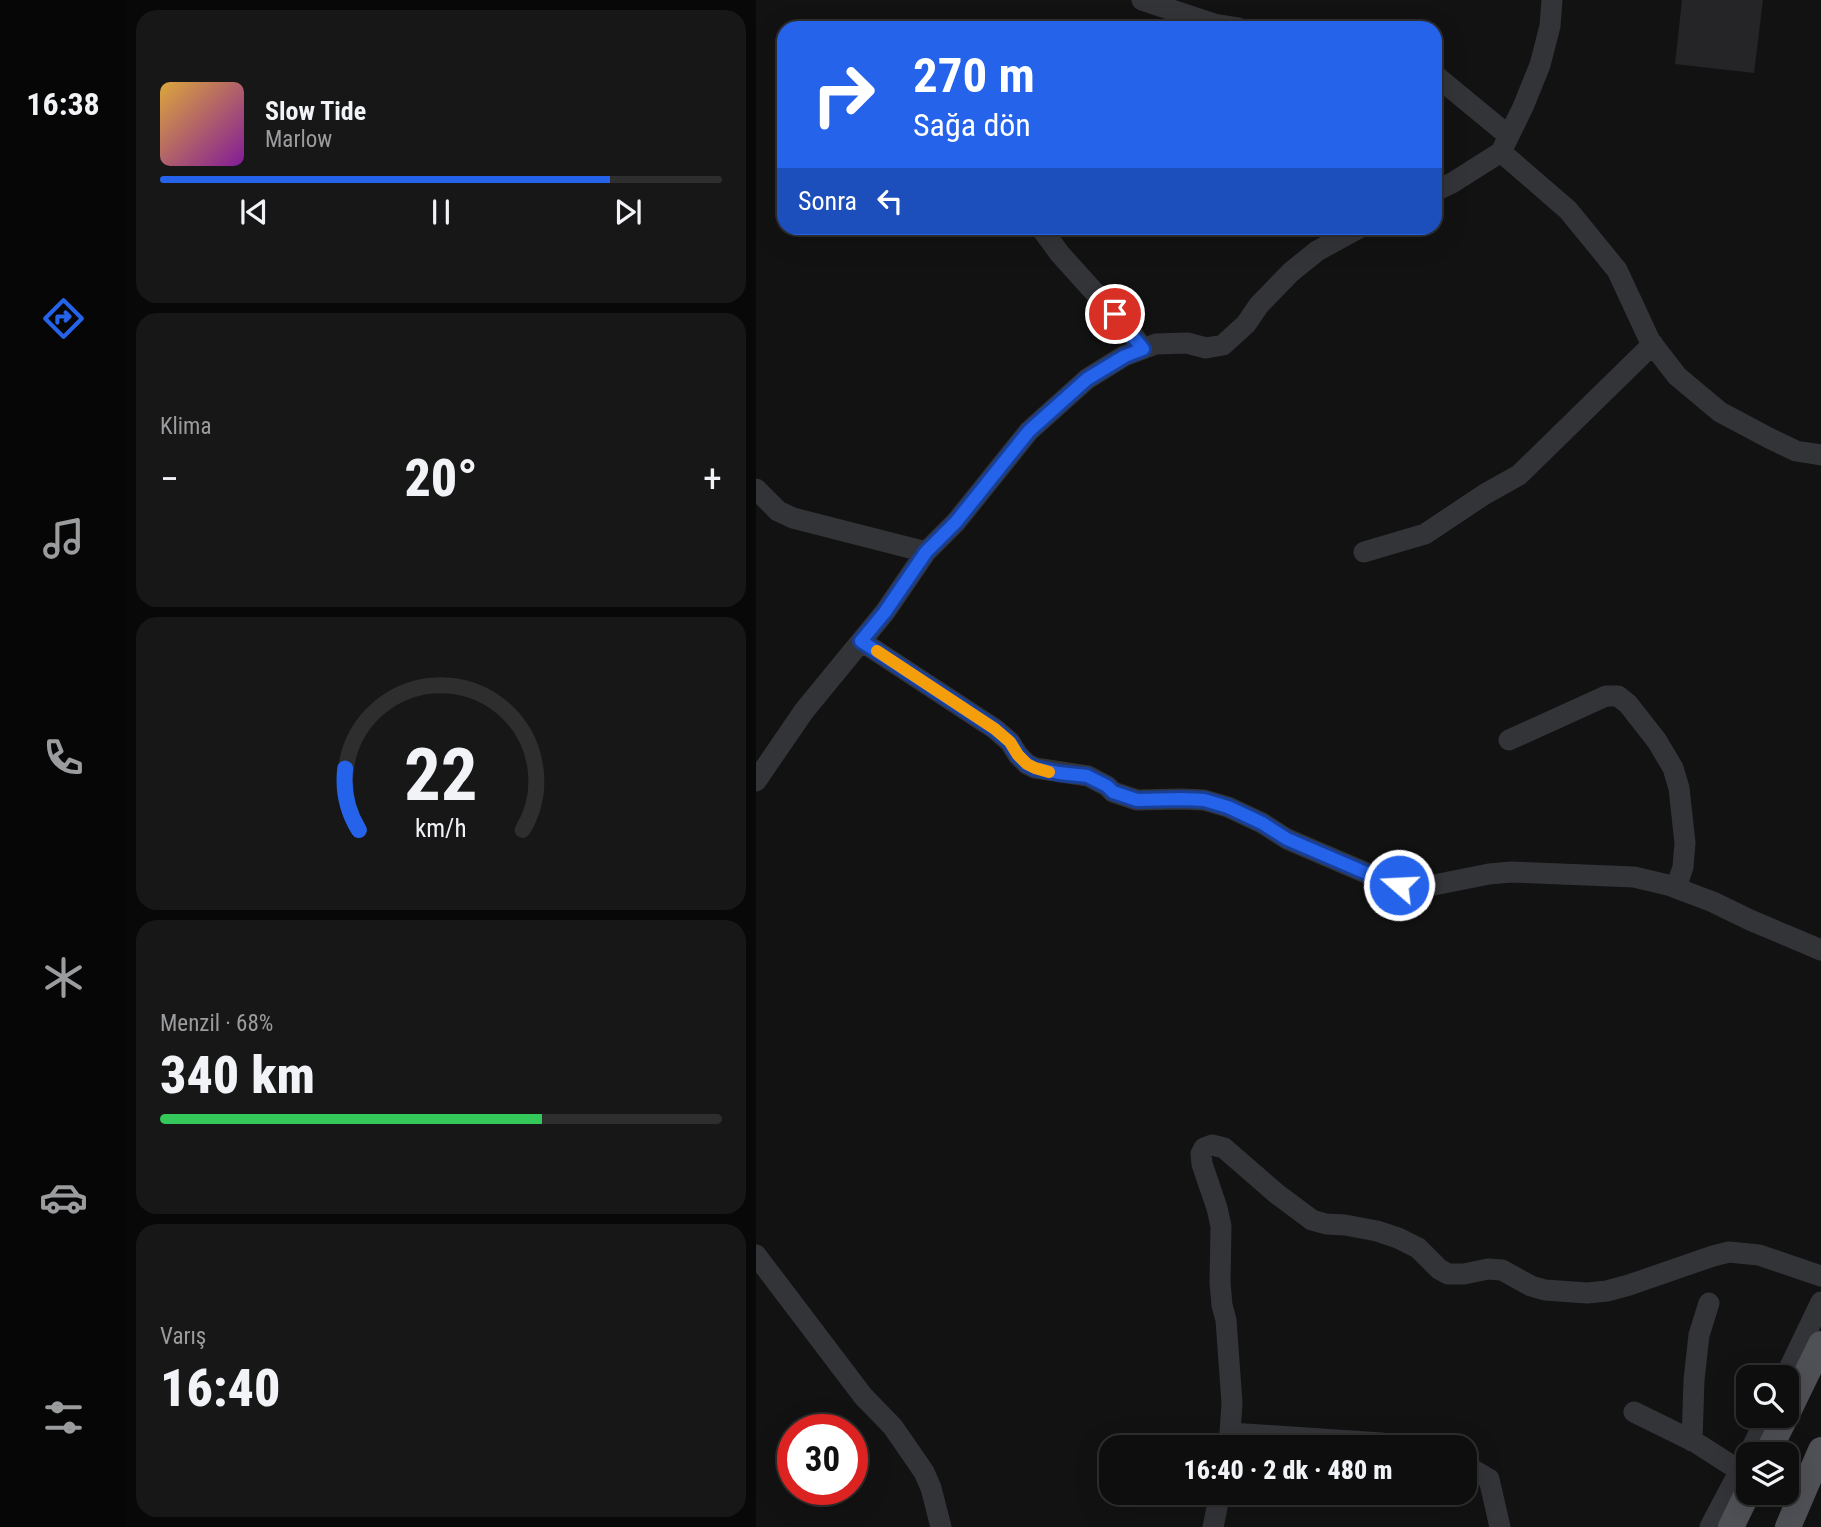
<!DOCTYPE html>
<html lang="tr">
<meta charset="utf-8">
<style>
:root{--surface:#0e0e0e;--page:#171717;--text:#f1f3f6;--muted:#9b9c9e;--line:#2e2e2e;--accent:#2563eb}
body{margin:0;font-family:"Roboto Condensed",sans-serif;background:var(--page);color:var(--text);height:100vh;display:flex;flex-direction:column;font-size:26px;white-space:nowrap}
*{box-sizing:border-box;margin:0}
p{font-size:23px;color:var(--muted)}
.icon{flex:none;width:38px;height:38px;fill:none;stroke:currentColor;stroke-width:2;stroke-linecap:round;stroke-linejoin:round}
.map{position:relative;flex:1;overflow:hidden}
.side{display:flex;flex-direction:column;gap:10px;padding:10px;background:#080808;width:630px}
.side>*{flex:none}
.banner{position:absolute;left:21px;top:21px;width:665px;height:214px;border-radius:21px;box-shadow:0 7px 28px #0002,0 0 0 2px var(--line);background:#2563eb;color:#fff;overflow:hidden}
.controls{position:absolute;left:980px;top:1365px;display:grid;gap:14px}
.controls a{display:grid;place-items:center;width:63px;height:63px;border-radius:14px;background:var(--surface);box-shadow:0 7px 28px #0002,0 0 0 2px var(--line);font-size:35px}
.speed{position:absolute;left:21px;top:1414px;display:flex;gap:14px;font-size:35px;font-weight:700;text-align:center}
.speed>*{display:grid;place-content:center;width:91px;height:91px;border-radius:50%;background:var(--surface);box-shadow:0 7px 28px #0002,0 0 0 2px var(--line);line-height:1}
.speed .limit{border:10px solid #d22;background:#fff;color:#111}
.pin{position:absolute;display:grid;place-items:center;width:60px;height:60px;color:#fff;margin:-30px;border:4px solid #fff;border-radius:50%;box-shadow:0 2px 7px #0007}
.me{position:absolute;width:77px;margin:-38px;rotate:289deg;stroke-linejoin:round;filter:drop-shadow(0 0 5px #0008)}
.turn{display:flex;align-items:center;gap:24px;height:147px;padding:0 21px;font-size:32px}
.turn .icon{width:91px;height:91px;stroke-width:2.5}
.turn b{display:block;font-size:49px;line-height:60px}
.then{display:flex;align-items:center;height:66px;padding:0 21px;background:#0003;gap:14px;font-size:26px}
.big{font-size:52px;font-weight:800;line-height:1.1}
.side .widget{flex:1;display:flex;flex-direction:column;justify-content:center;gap:10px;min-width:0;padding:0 24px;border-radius:21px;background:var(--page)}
.side .dial{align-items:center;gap:0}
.dial svg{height:182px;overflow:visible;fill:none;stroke:var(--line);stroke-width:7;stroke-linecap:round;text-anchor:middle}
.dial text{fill:var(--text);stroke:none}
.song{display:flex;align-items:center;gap:21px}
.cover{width:84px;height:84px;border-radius:10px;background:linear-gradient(135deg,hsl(40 70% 55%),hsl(290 70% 35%))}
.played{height:7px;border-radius:4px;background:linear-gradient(90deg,var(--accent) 80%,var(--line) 80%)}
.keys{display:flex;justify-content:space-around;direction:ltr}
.heat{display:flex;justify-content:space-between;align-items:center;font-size:38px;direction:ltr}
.charge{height:10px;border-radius:5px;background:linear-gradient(90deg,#34c759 68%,var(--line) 0)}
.trip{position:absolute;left:343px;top:1435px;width:378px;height:70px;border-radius:21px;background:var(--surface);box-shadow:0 7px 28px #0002,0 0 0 2px var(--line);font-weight:800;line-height:70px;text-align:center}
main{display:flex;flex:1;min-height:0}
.tabs{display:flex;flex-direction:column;width:126px;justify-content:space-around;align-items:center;background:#060606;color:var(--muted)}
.tabs .icon{width:49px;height:49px}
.tabs .selected{color:var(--accent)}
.tabs b{font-size:32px;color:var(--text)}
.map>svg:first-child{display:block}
.building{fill:#252527}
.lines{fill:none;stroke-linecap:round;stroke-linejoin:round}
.minor{stroke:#333438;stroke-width:21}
.major{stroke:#4f5156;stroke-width:26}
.route-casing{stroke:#184099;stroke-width:18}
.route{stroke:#2563eb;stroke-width:12}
.slow{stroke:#f59e0b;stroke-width:12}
</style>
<main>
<nav class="tabs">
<b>16:38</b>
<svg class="icon selected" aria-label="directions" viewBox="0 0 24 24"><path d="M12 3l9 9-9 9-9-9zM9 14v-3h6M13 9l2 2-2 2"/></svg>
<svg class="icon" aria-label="music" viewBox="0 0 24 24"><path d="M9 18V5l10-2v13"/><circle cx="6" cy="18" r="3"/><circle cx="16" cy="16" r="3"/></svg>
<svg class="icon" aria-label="phone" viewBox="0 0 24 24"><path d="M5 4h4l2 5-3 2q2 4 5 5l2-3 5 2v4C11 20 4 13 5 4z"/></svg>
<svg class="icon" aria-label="climate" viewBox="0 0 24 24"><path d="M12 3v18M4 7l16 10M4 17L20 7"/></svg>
<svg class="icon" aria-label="car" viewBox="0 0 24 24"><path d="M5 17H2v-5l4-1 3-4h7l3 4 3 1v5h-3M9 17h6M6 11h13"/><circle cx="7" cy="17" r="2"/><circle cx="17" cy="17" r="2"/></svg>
<svg class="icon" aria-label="filters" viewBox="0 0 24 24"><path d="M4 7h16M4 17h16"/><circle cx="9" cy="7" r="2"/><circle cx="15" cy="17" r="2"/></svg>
</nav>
<section class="side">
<div class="widget">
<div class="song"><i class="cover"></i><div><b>Slow Tide</b><p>Marlow</p></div></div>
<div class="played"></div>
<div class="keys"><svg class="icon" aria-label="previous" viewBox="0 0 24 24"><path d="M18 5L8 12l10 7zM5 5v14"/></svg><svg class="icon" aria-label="pause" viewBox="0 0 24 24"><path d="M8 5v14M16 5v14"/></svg><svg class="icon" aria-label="next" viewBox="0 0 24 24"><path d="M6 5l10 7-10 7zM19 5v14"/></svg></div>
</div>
<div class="widget"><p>Klima</p>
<div class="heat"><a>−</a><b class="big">20°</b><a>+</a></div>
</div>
<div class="widget dial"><svg viewBox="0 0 100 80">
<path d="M14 69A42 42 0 1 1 86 69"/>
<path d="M14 69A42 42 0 0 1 8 42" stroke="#2563eb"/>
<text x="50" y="56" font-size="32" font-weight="700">22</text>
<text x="50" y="72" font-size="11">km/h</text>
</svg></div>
<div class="widget"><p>Menzil · 68%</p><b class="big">340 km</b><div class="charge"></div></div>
<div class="widget"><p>Varış</p><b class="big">16:40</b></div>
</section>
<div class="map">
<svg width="1065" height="1527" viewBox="0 0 1065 1527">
<rect width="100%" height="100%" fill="#121213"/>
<!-- building -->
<path class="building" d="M926,0h81l-9,73 -79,-9z"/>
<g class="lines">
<!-- minor -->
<path class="minor" d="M386,0l72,24 25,4
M679,75l74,61
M745,152l67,58 49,60 33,71 27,35 43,36 49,26 27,13 25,4
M679,191l17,-8 49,-31 22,-45 17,-42 10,-39 2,-26
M285,228l19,26 73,81 10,14
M0,489l22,22 15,7 133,34
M608,552l61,-18 60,-40 34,-19 134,-131
M105,641l134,88 15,13 8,13 9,9 8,4 53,8 19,10 6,6 24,8 45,-1 22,1 24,7 34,16 25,16 91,39 21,7 15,2 15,-1 60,-12 22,-2 123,5 34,8 45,17 37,18 71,30
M753,740l97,-44h12l10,8 29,37 16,27 6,20 6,55 -2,24 -7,21
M0,781l48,-70 81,-99 41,-60 30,-30 73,-91 58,-52 37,-23 32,-12 31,-1 19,5 17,-3 23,-21 13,-19 32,-33 26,-21 42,-23
M0,1255l107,141 30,31 31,45 7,16 10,39
M1029,1377l36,-75
M878,1412l61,30 45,29
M475,1433l150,10 28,4
M936,1441l2,-61 5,-45 10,-32
M473,1447l3,-44 -6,-83 -4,-15 -2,-22 1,-57 -4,-18 -15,-44 -1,-10 3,-6 8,-3 12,3 53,46 35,26 14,4 19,1 32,6 21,7 20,10 21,21 9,5h16l24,-5 14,1 29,16 14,4 42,3 20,-2 22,-6 84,-29 16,-4 30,3 62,21
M993,1454l18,-38
M709,1465l24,14 11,48
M457,1527l7,-34
M954,1527l38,-72"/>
<!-- major -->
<path class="major" d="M1031,1414l34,-70
M1011,1454l19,-38
M975,1527l17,-35
M1032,1527l33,-77"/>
</g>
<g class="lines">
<!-- route casing -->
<g class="route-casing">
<path id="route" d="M359,314l28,35 -18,7 -38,23 -58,52 -73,91 -30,30 -41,60 -24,29 134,88 15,13 8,13 9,9 8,4 24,5 28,3 20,10 6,6 24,8 45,-1 22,1 24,7 34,16 25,16 91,39 21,7"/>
</g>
<!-- route -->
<use href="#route" class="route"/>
<!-- slow -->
<path class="slow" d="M121,651l118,78 15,13 8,13 9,9 8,4 14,4"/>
</g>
</svg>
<div class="controls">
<a><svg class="icon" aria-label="search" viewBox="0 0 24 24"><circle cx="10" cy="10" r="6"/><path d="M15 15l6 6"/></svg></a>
<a><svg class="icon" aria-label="layers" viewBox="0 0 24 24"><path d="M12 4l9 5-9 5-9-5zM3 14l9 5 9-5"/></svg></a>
</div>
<div class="speed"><div class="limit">30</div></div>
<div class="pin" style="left:359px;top:314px;background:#d93025"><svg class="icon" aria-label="arrive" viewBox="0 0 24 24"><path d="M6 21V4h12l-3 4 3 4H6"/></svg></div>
<svg class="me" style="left:643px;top:885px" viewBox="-20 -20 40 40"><circle r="17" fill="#2563eb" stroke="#fff" stroke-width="3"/><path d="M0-11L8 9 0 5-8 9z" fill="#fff"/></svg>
<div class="trip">16:40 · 2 dk · 480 m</div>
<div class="banner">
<div class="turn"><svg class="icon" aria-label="right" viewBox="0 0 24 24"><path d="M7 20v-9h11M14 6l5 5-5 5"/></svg><div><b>270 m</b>Sağa dön</div></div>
<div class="then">Sonra<svg class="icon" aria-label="left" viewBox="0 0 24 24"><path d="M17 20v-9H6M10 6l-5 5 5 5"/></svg></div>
</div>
</div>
</main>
